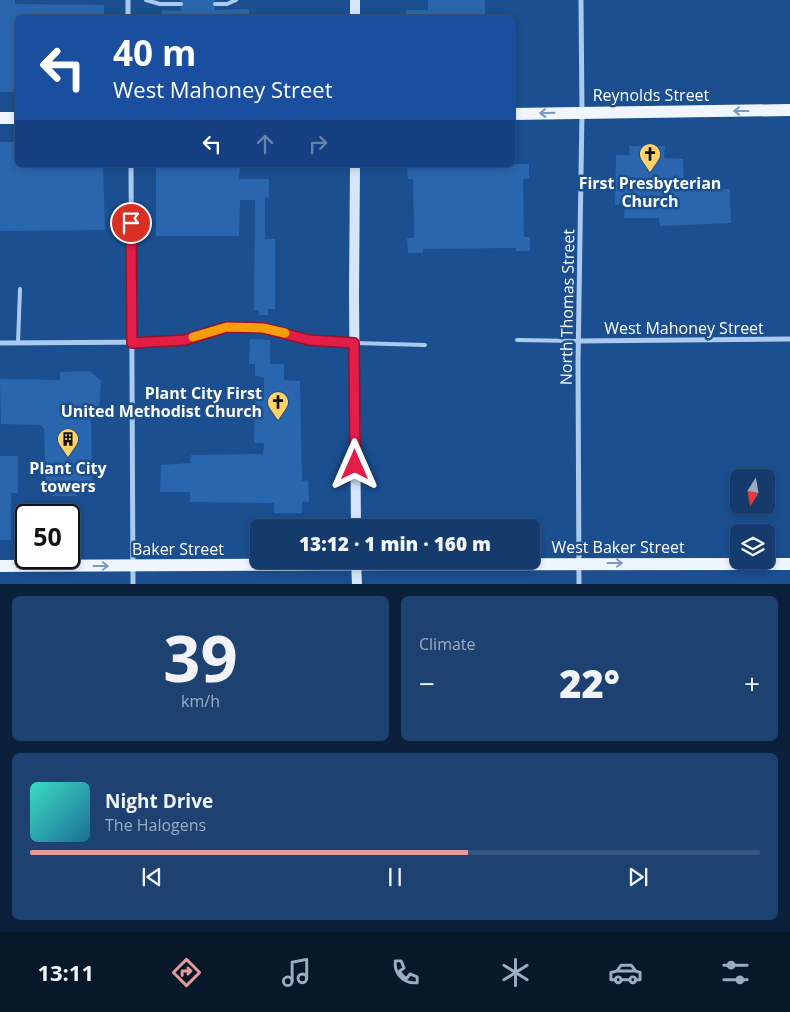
<!DOCTYPE html>
<meta charset="utf-8">
<style>
:root{--surface:#143b6b;--page:#1d4271;--text:#f1f3f6;--muted:#9dadc1;--line:#33557e;--accent:#e69b98}
body{margin:0;font-family:"Open Sans",sans-serif;background:var(--page);color:var(--text);height:100vh;display:flex;flex-direction:column;font-size:19px;white-space:nowrap}
*{box-sizing:border-box;margin:0}
p{font-size:16px;color:var(--muted)}
.icon{flex:none;width:28px;height:28px;fill:none;stroke:currentColor;stroke-width:2;stroke-linecap:round;stroke-linejoin:round}
.map{position:relative;height:584px;overflow:hidden}
.details{display:flex;flex-direction:column;gap:12px;padding:12px;background:#0b203b;flex:1}
.details>*{flex:none}
.banner{position:absolute;left:15px;top:15px;width:500px;height:152px;border-radius:8px;box-shadow:0 2px 8px #0003,0 0 0 1px var(--line);background:#1a4fa0;color:#fff;overflow:hidden}
.needle{width:32px;rotate:191deg}
.controls{position:absolute;left:730px;top:469px;display:grid;gap:10px}
.controls a{display:grid;place-items:center;width:45px;height:45px;border-radius:8px;background:var(--surface);box-shadow:0 2px 8px #0003,0 0 0 1px var(--line);font-size:25px}
.speed{position:absolute;left:15px;top:504px;display:flex;gap:10px;font-size:25px;font-weight:700;text-align:center}
.speed>*{display:grid;place-content:center;width:65px;height:65px;border-radius:50%;background:var(--surface);box-shadow:0 2px 8px #0003,0 0 0 1px var(--line);line-height:1}
.speed .limit{border:2px solid #111;border-radius:8px;background:#fff;color:#111}
.pin{position:absolute;display:grid;place-items:center;width:42px;height:42px;color:#fff;margin:-21px;border:2px solid #fff;border-radius:50%;box-shadow:0 1px 5px #0007}
.me{position:absolute;width:55px;margin:-28px;rotate:0deg;stroke-linejoin:round;filter:drop-shadow(0 0 4px #0008)}
.turn{display:flex;align-items:center;gap:18px;height:105px;padding:0 15px;font-size:22px}
.turn .icon{width:65px;height:65px;stroke-width:2.5}
.turn b{display:block;font-size:35px;line-height:42px}
.lanes{display:flex;align-items:center;height:48px;padding:0 15px;background:#0003;justify-content:center;gap:25px;direction:ltr}
.lanes .off{opacity:.35}
.big{font-size:38px;font-weight:800;line-height:1.1}
.details .card{flex:1;display:flex;flex-direction:column;justify-content:center;gap:8px;min-width:0;padding:0 18px;border-radius:8px;background:var(--page)}
.details .dial{align-items:center;gap:0}
.dial b{font-size:65px;line-height:1}
.song{display:flex;align-items:center;gap:15px}
.cover{width:60px;height:60px;border-radius:8px;background:linear-gradient(135deg,hsl(170 70% 55%),hsl(200 70% 35%))}
.played{height:5px;border-radius:2px;background:linear-gradient(90deg,var(--accent) 60%,var(--line) 60%)}
.keys{display:flex;justify-content:space-around;direction:ltr}
.heat{display:flex;justify-content:space-between;align-items:center;font-size:28px;direction:ltr}
.details .tiles{flex:1;display:grid;gap:12px;grid-template-columns:1fr 1fr}
.card:last-child{grid-column:span 2}
.trip{position:absolute;left:250px;top:519px;width:290px;height:50px;border-radius:8px;background:var(--surface);box-shadow:0 2px 8px #0003,0 0 0 1px var(--line);font-weight:800;line-height:50px;text-align:center}
.tab-bar{display:flex;height:80px;justify-content:space-around;align-items:center;background:#08182b;color:var(--muted)}
.tab-bar .icon{width:35px;height:35px}
.tab-bar .current{color:var(--accent)}
.tab-bar b{font-size:22px;color:var(--text)}
.map>svg:first-child{display:block}
.building{fill:#2a66ad}
.lines{fill:none;stroke-linecap:round;stroke-linejoin:round}
.lane{stroke:#a9c9ee;stroke-width:4}
.street{stroke:#a9c9ee;stroke-width:5}
.secondary{stroke:#d6e6fa;stroke-width:10}
.primary{stroke:#f0f6ff;stroke-width:12}
.oneway{stroke:#7b9ac1}
.route-casing{stroke:#92132f;stroke-width:12}
.route{stroke:#e11d48;stroke-width:9}
.slow{stroke:#f59e0b;stroke-width:9}
.labels{text-anchor:middle;dominant-baseline:central;stroke-width:5;stroke-linejoin:round;paint-order:stroke}
.street-label{font-size:16px;fill:#fff;stroke:#1b4f8f}
.poi-label{font-size:16px;font-weight:bold;fill:#fff;stroke:#1b4f8f}
</style>
<div class="map">
<svg width="790" height="585" viewBox="0 0 790 585">
<rect width="100%" height="100%" fill="#1b4f8f"/>
<!-- building -->
<path class="building" d="M0,0h15v4l89,1v13h-86v74h-18z
M181,0h34v10l34,-1v9h-87v-8l19,1z
M428,0h57v18h-79v-8h22z
M0,142h18v23h85l2,65 -105,1z
M629,146h36l-1,12 19,1 1,29 46,1 1,34 -71,3 -1,-8h-35l1,-14 -10,1 1,-50h14z
M512,164h17v14l-6,1 1,58h6v14h-14v-3l-93,1v4h-15l-1,-15h7l-1,-59h-5l-1,-14z
M156,165h84l-1,14h30v18l-4,1v41h10v70h-7v6h-9v-5h-5l1,-110h-15l-1,36h-83z
M250,339l20,1v24h14v16l16,1 2,100 6,-1 1,22 -7,-1v12h-28v-10l-84,-1v-10h-30l1,-27 29,-2 1,-8 72,-1 1,-11h-10l1,-43h9v-23l-9,-1v-12h-6z
M90,371l11,10 -2,28 -8,-1 1,79h-14l-1,9h-25l1,-8 -7,1 -2,-60 -3,-4 -40,-1 -1,-45 60,1v-8z
M0,456h18v37h-7v47h-11z"/>
<g class="lines">
<!-- lane -->
<path class="lane" d="M146,0l14,4h21
M215,4h12l9,-4
M517,340l61,1
M18,343l2,-54
M355,343l70,2"/>
<!-- street -->
<path class="street" d="M128,0v18
M131,165l2,420
M578,341l212,-2
M0,343l158,-1 27,-2 42,-13 36,1 46,12 45,3
M579,585l-1,-221 4,-252 -1,-112"/>
<!-- secondary -->
<path class="secondary" d="M355,18v-18
M355,165l-1,131 2,232
M356,560l1,25"/>
<!-- primary -->
<path class="primary" d="M512,114l278,-4
M0,118h18
M0,566c263,-1 527,-3 790,-2"/>
</g>
<!-- one-way arrows -->
<defs><path id="oneway-shaft" d="M-6 0H5M1.5-3L5.5 0L1.5 3" fill="none" stroke-width="1.6" stroke-linecap="round" stroke-linejoin="round" transform="scale(1.25)"/></defs>
<g class="oneway">
<use href="#oneway-shaft" transform="translate(741 111) rotate(180)"/>
<use href="#oneway-shaft" transform="translate(547 113) rotate(178)"/>
<use href="#oneway-shaft" transform="translate(615 563)"/>
<use href="#oneway-shaft" transform="translate(101 566)"/>
</g>
<g class="lines">
<!-- route casing -->
<g class="route-casing">
<path id="route" d="M131,223l1,120 53,-3 42,-13 36,1 46,12 45,3 1,122"/>
</g>
<!-- route -->
<use href="#route" class="route"/>
<!-- slow -->
<path class="slow" d="M193,337l34,-10 36,1 22,5"/>
</g>
<!-- icons -->
<defs>
<g id="church-pin" transform="scale(1.125)"><path d="M0 17L-7.5 6A9.5 9.5 0 1 1 7.5 6Z" fill="#ffd166" stroke="#1b4f8f"/><path d="M-1.2-6h2.4v3.5h3.3v2.4h-3.3V6h-2.4V-.1h-3.3v-2.4h3.3Z" fill="#111"/></g>
<g id="building-pin" transform="scale(1.125)"><path d="M0 17L-7.5 6A9.5 9.5 0 1 1 7.5 6Z" fill="#ffd166" stroke="#1b4f8f"/><path d="M-4-6H4V6H1V3H-1V6H-4ZM-2.5-4.3h1.7v1.8h-1.7ZM.8-4.3h1.7v1.8H.8ZM-2.5-1h1.7V.8h-1.7ZM.8-1h1.7V.8H.8Z" fill="#111"/></g>
</defs>
<g fill-rule="evenodd">
<use href="#church-pin" x="650" y="154"/>
<use href="#church-pin" x="278" y="402"/>
<use href="#building-pin" x="68" y="439"/>
</g>
<g class="labels">
<!-- street labels -->
<g class="street-label">
<text x="651" y="95">Reynolds Street</text>
<text transform="translate(567 307) rotate(-89)">North Thomas Street</text>
<text x="684" y="328">West Mahoney Street</text>
<text x="618" y="547">West Baker Street</text>
<text x="178" y="549">Baker Street</text>
</g>
<!-- poi labels -->
<g class="poi-label">
<text x="650" y="183">First Presbyterian<tspan x="650" dy="18">Church</tspan></text>
<text x="262" y="393" text-anchor="end">Plant City First<tspan x="262" dy="18">United Methodist Church</tspan></text>
<text x="68" y="468">Plant City<tspan x="68" dy="18">towers</tspan></text>
</g>
</g>
</svg>
<div class="controls">
<a><svg class="needle" viewBox="-14 -14 28 28"><path d="M0-13l5 13h-10z" fill="#e53935"/><path d="M0 13l5-13h-10z" fill="#9dadc1"/></svg></a>
<a><svg class="icon" aria-label="layers" viewBox="0 0 24 24"><path d="M12 4l9 5-9 5-9-5zM3 14l9 5 9-5"/></svg></a>
</div>
<div class="speed"><div class="limit">50</div></div>
<div class="pin" style="left:131px;top:223px;background:#d93025"><svg class="icon" aria-label="arrive" viewBox="0 0 24 24"><path d="M6 21V4h12l-3 4 3 4H6"/></svg></div>
<svg class="me" style="left:355px;top:465px" viewBox="-20 -20 40 40"><path d="M0-17L14 15 0 8-14 15z" fill="#e11d48" stroke="#fff" stroke-width="4"/></svg>
<div class="trip">13:12 · 1 min · 160 m</div>
<div class="banner">
<div class="turn"><svg class="icon" aria-label="left" viewBox="0 0 24 24"><path d="M17 20v-9H6M10 6l-5 5 5 5"/></svg><div><b>40 m</b>West Mahoney Street</div></div>
<div class="lanes"><svg class="icon" aria-label="left" viewBox="0 0 24 24"><path d="M17 20v-9H6M10 6l-5 5 5 5"/></svg><svg class="icon off" aria-label="ahead" viewBox="0 0 24 24"><path d="M12 20V5M6 11l6-6 6 6"/></svg><svg class="icon off" aria-label="right" viewBox="0 0 24 24"><path d="M7 20v-9h11M14 6l5 5-5 5"/></svg></div>
</div>
</div>
<section class="details">
<div class="tiles">
<div class="card dial"><b>39</b><p>km/h</p></div>
<div class="card"><p>Climate</p>
<div class="heat"><a>−</a><b class="big">22°</b><a>+</a></div>
</div>
<div class="card">
<div class="song"><i class="cover"></i><div><b>Night Drive</b><p>The Halogens</p></div></div>
<div class="played"></div>
<div class="keys"><svg class="icon" aria-label="previous" viewBox="0 0 24 24"><path d="M18 5L8 12l10 7zM5 5v14"/></svg><svg class="icon" aria-label="pause" viewBox="0 0 24 24"><path d="M8 5v14M16 5v14"/></svg><svg class="icon" aria-label="next" viewBox="0 0 24 24"><path d="M6 5l10 7-10 7zM19 5v14"/></svg></div>
</div>
</div>
</section>
<nav class="tab-bar">
<b>13:11</b>
<svg class="icon current" aria-label="directions" viewBox="0 0 24 24"><path d="M12 3l9 9-9 9-9-9zM9 14v-3h6M13 9l2 2-2 2"/></svg>
<svg class="icon" aria-label="music" viewBox="0 0 24 24"><path d="M9 18V5l10-2v13"/><circle cx="6" cy="18" r="3"/><circle cx="16" cy="16" r="3"/></svg>
<svg class="icon" aria-label="phone" viewBox="0 0 24 24"><path d="M5 4h4l2 5-3 2q2 4 5 5l2-3 5 2v4C11 20 4 13 5 4z"/></svg>
<svg class="icon" aria-label="climate" viewBox="0 0 24 24"><path d="M12 3v18M4 7l16 10M4 17L20 7"/></svg>
<svg class="icon" aria-label="car" viewBox="0 0 24 24"><path d="M5 17H2v-5l4-1 3-4h7l3 4 3 1v5h-3M9 17h6M6 11h13"/><circle cx="7" cy="17" r="2"/><circle cx="17" cy="17" r="2"/></svg>
<svg class="icon" aria-label="filters" viewBox="0 0 24 24"><path d="M4 7h16M4 17h16"/><circle cx="9" cy="7" r="2"/><circle cx="15" cy="17" r="2"/></svg>
</nav>
